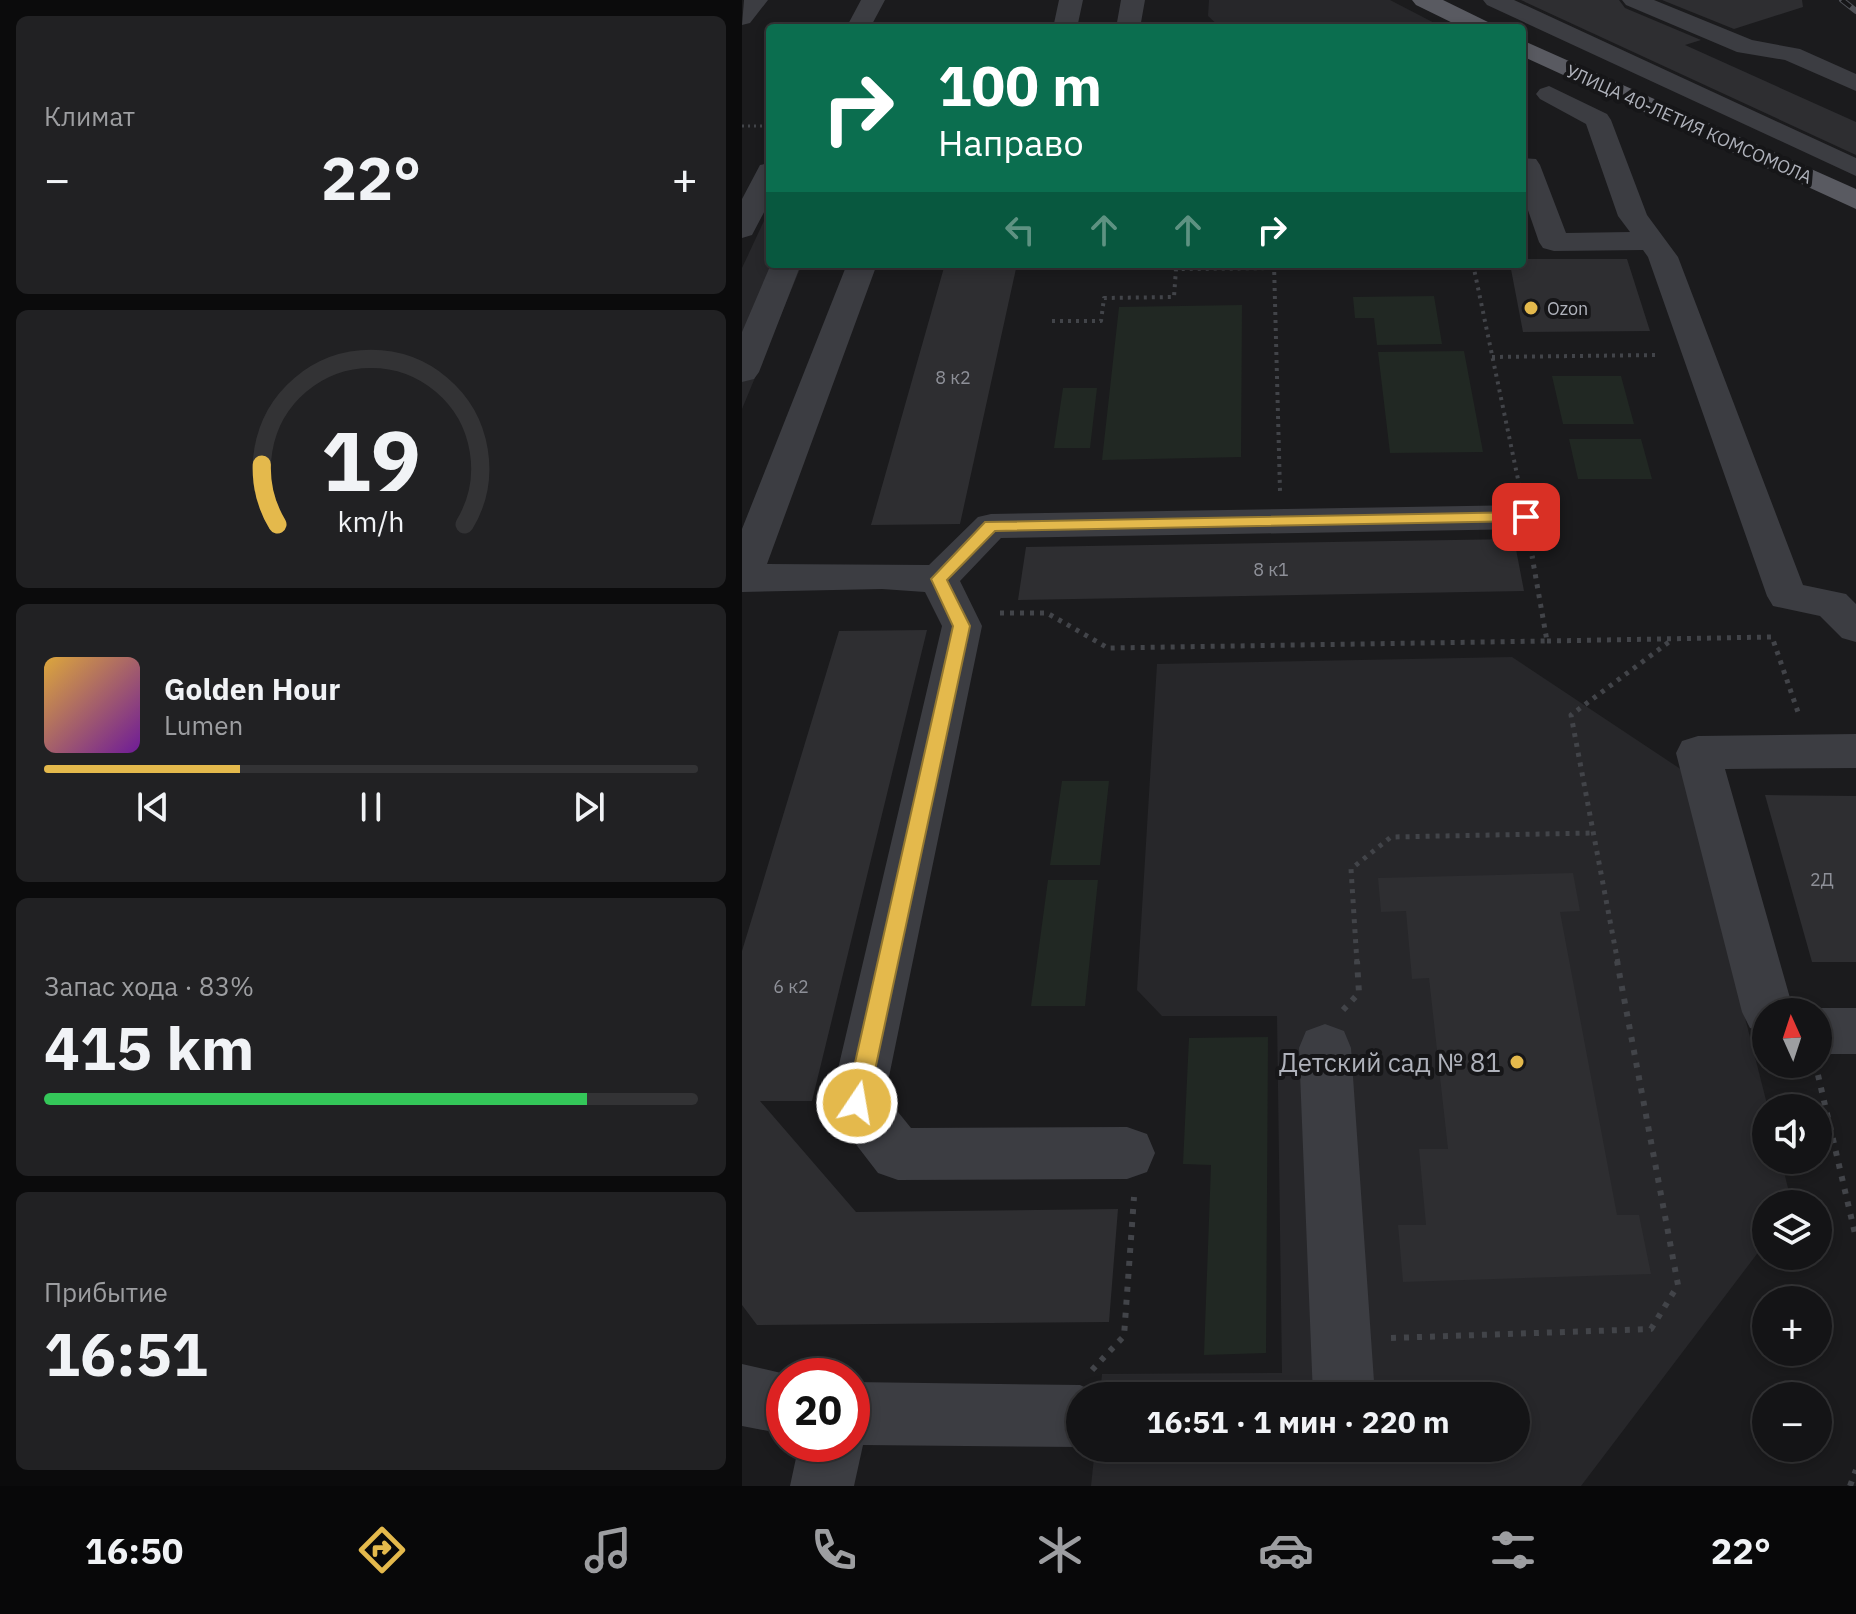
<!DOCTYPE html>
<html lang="ru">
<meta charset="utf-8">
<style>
:root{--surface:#141416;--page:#212123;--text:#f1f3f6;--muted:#9d9ea1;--line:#333335;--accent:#e4b94c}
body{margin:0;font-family:"IBM Plex Sans",sans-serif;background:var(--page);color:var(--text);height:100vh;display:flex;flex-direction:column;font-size:30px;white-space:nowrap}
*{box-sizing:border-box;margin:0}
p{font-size:26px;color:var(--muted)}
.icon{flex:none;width:44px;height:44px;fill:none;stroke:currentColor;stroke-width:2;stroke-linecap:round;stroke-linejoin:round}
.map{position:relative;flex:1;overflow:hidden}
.panel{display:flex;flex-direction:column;gap:16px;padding:16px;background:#0b0b0c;width:742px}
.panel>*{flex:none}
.top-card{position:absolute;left:24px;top:24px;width:760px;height:244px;border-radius:8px;box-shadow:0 4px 12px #0003,0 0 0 2px var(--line);background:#0b6e4f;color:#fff;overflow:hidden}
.needle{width:52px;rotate:357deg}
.tools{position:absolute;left:1010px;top:998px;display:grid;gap:16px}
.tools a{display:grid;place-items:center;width:80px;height:80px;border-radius:50%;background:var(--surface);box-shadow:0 4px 12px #0003,0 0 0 2px var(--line);font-size:40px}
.speed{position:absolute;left:24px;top:1358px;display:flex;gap:16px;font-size:40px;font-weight:700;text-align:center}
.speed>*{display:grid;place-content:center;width:104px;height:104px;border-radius:50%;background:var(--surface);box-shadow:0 4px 12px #0003,0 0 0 2px var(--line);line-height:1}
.speed .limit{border:12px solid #d22;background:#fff;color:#111}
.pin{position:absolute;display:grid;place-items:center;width:68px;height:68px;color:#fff;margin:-34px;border-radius:16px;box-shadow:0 4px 12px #0006}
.me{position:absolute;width:88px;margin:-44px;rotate:12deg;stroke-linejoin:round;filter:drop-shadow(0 0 6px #0008)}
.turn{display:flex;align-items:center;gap:28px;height:168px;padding:0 40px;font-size:36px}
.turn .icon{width:104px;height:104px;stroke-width:2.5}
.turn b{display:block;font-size:56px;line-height:68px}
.lanes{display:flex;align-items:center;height:76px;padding:0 40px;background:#0003;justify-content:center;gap:40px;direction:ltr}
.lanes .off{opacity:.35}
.big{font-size:60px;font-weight:700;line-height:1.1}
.panel .card{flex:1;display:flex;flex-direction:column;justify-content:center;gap:12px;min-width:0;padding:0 28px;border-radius:12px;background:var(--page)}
.panel .dial{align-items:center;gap:0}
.dial svg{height:208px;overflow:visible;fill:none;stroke:var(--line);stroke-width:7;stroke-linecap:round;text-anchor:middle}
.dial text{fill:var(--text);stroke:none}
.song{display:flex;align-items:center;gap:24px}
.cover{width:96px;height:96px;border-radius:12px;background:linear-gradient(135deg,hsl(40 70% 55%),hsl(280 70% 35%))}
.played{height:8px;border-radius:4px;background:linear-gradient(90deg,var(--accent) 30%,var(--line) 30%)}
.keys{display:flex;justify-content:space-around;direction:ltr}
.heat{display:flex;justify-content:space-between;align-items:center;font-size:44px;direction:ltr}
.charge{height:12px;border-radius:6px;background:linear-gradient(90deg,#34c759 83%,var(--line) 0)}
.trip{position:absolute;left:324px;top:1382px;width:464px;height:80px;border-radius:40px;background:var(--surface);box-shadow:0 4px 12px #0003,0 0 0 2px var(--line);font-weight:700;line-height:80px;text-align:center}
.tab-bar{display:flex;height:128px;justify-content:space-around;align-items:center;background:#080809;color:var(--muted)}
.tab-bar .icon{width:56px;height:56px}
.tab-bar .active{color:var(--accent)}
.tab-bar b{font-size:36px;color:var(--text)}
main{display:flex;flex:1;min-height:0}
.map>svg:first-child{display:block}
.built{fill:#27272a}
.green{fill:#212823}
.building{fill:#2e2e31}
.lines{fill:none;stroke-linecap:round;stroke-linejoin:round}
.path-far3{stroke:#424449;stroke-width:3;stroke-dasharray:2 4;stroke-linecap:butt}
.path-far2{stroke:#424449;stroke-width:4;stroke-dasharray:3 5;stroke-linecap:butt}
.path-far1{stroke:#424449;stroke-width:5;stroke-dasharray:4 6;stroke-linecap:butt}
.path{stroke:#424449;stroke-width:6;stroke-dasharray:5 8;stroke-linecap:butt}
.minor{fill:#3c3d42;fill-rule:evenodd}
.major{fill:#595a61;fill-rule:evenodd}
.rail-casing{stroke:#4f5157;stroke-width:6}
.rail{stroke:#161618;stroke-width:4;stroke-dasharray:11;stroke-linecap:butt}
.route{fill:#e4b94c;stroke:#947831;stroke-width:2}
.poi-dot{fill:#e4b94c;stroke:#161618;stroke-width:3}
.labels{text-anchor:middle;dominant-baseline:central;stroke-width:8;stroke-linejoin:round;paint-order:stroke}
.far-street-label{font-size:18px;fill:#afb2bb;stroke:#161618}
.far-poi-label{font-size:18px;fill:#afb2bb;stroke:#161618;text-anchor:start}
.number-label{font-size:18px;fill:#8e9098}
.near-poi-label{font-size:26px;fill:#afb2bb;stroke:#161618;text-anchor:end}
</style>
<main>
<section class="panel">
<div class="card"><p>Климат</p>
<div class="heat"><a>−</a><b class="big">22°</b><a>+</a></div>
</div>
<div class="card dial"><svg viewBox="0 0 100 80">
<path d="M14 69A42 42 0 1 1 86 69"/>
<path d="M14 69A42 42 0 0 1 8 46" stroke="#e4b94c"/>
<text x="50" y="56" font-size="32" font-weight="700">19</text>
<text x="50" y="72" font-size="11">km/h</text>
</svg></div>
<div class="card">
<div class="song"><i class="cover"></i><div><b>Golden Hour</b><p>Lumen</p></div></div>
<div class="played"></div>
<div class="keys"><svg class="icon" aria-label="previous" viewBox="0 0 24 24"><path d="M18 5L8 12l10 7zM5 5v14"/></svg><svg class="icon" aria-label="pause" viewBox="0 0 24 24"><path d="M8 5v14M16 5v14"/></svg><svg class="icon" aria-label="next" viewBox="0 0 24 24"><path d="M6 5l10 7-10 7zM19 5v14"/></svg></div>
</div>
<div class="card"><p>Запас хода · 83%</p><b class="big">415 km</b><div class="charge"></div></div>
<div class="card"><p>Прибытие</p><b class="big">16:51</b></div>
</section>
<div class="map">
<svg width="1114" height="1486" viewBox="0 0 1114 1486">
<rect width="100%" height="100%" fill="#1b1b1d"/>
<!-- built -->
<path class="built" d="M467,0h181l54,28h-223l-13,-12z
M28,208v56h32l-60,145v-141z
M770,657l170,113 86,338 -2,52h15l11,44h-26v38l-185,244h-490l4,-38h421v-52h-416l2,-22 180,-1 -5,-357h-115l-25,-26 20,-326z"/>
<!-- green -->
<path class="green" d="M692,296l8,48 -65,1 -3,-27h-19l-2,-21z
M500,305l-1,152 -139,3 17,-153z
M722,351l19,101 -93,1 -12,-101z
M810,376h69l13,48h-71z
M321,388h34l-7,60h-36z
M827,439h72l11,40h-74z
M320,781h47l-9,84h-50z
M306,880h50l-13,126h-54z
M526,1037l-2,316 -62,2 7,-190 -28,-1 6,-126z"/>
<!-- building -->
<path class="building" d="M779,0h98l6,8 76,32 -16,5 171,77v33z
M920,0h140l1,7 -69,22z
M780,259h105l23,72 -127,1 -13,-68h12z
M203,264h72l-57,260 -89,1z
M772,539l10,52 -506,9 8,-53z
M185,630l-115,471h-52l96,111 262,-3 -9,113 -352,3 -15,-20v-354l97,-320z
M1023,795l91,1v166h-44z
M831,873l7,38 -20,1 57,303h22l12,59 -248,8 -5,-57h28l-7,-76h29l-19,-171 -17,1 -6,-68 -25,1 -3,-34z"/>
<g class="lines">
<!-- path-far3 -->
<path class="path-far3" d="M0,126h28"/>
<!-- path-far2 -->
<path class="path-far2" d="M532,264l6,227
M731,264l46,220
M310,321h49l3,-23 70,-1 2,-28 298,-3
M750,357l167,-2
M789,548l2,10"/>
<!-- path-far1 -->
<path class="path-far1" d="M258,613h47l61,35 439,-7 -15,-85
M805,641l225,-4 27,78
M615,963l-6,-94 40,-32 202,-4
M876,963l-47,-248 102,-76"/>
<!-- path -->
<path class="path" d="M601,1010l16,-17 -2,-32
M1076,1075l38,163
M649,1338l260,-9 27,-44 -61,-324
M350,1370l32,-34 10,-139
M1108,1486l6,-16"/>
<!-- minor -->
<path class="minor" d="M2,0h24l-18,23 -8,2z
M119,0h24l-15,28h-24z
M317,0h24l-6,28h-24z
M379,0h24l-5,28h-24z
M741,0h31l342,158v18l-369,-171z
M880,0h32l98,40 48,9 56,25v17l-71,-31 -48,-8 -111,-47z
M807,86l58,28 4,6 36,95 31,42 125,328 43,9 10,10v38l-14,-4 -22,-22 -47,-10 -6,-10 -119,-339 -5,-7 -89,1 -11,-3 -4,-6 -17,-49v-35l14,1 4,6 26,68 64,-1 -12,-16 -32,-92 -46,-25 -4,-5 4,-5z
M28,163v38l-18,34 -10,3v-39l18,-34z
M29,264h30l-42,108 -5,7 -12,3v-50z
M105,264h30l-110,300 162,1 49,-48 13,-3 535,-9 13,3 6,9 -6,9 -13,3 -525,9 -41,43 22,45 -97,470 26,32 216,-1 20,7 8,19 -8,19 -20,7 -229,1 -20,-7 -40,-52 -8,-18 112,-477 -17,-34 -43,-3 -140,3v-63z
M1114,734v34l-131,1 69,243h-28v22l-16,-6 -8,-16 -66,-259 6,-12 16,-5z
M1076,1008h38v46h-38v-42h-11z
M583,1024l19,7 7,17 24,348h-62l-14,-348 7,-17z
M0,1364l52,12h-10v58l-42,-8z
M110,1382l228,3 23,11h-23v51l-217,-2 -9,41h-64l9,-42h53z"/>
<!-- major -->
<path class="major" d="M670,0h31l47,23 4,5h-31l-47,-23z
M780,40l334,149v20l-334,-153z"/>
<!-- rail casing -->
<g class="rail-casing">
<path id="rail" d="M1100,0l14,11"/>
</g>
<!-- rail -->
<use href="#rail" class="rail"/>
</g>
<!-- route -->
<path class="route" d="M784,512l5,2v7l-536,10 -48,49 23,46 -102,477 -3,7 -8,3 -8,-3 -3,-7 107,-477 -22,-47 54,-57z"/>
<!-- markers -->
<g class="poi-dot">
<circle cx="789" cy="308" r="8"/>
<circle cx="775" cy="1062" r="8"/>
</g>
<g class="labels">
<!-- far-street labels -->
<g class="far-street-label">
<text transform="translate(947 124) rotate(24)">УЛИЦА 40-ЛЕТИЯ КОМСОМОЛА</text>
</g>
<!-- far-poi labels -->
<g class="far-poi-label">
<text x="805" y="308">Ozon</text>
</g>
<!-- number labels -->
<g class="number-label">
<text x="211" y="377">8 к2</text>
<text x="529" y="569">8 к1</text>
<text x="1080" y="879">2Д</text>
<text x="49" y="986">6 к2</text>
</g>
<!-- near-poi labels -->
<g class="near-poi-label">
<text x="759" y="1062">Детский сад № 81</text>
</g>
</g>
</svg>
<div class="tools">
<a><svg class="needle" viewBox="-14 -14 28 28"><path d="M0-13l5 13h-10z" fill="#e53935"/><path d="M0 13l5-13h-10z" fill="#9d9ea1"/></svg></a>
<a><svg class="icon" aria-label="sound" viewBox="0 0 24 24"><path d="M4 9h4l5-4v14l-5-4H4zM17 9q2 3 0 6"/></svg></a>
<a><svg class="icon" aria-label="layers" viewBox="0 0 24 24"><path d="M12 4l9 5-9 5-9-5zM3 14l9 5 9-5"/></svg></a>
<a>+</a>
<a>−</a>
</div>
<div class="speed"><div class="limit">20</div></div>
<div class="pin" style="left:784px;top:517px;background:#d93025"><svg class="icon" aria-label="arrive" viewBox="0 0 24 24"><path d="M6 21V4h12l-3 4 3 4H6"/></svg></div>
<svg class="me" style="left:115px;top:1103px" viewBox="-20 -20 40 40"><circle r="17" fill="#e4b94c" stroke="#fff" stroke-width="3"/><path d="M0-11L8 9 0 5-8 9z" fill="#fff"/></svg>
<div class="trip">16:51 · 1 мин · 220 m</div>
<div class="top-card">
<div class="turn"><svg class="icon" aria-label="right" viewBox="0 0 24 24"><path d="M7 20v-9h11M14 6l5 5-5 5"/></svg><div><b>100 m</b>Направо</div></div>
<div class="lanes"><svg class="icon off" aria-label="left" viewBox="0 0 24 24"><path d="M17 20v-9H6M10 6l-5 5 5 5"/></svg><svg class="icon off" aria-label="ahead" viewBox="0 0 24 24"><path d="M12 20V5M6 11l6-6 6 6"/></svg><svg class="icon off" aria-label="ahead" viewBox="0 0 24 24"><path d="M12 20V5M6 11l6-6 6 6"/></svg><svg class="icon" aria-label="right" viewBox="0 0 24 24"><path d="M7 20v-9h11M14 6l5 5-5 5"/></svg></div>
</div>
</div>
</main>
<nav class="tab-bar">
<b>16:50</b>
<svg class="icon active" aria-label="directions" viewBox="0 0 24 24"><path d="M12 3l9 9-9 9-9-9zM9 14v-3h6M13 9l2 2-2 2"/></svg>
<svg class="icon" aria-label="music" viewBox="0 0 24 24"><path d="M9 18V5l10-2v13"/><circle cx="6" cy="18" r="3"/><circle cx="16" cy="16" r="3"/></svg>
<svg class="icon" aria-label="phone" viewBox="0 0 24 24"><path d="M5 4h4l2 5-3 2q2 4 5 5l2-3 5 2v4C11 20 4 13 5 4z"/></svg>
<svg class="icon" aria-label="climate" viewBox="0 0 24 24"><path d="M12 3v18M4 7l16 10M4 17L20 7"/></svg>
<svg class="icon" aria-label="car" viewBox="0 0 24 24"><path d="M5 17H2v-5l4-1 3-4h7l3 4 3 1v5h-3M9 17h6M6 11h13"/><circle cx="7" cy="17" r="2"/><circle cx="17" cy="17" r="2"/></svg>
<svg class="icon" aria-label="filters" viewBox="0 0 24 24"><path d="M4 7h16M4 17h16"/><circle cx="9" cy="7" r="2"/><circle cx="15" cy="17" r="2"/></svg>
<b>22°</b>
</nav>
